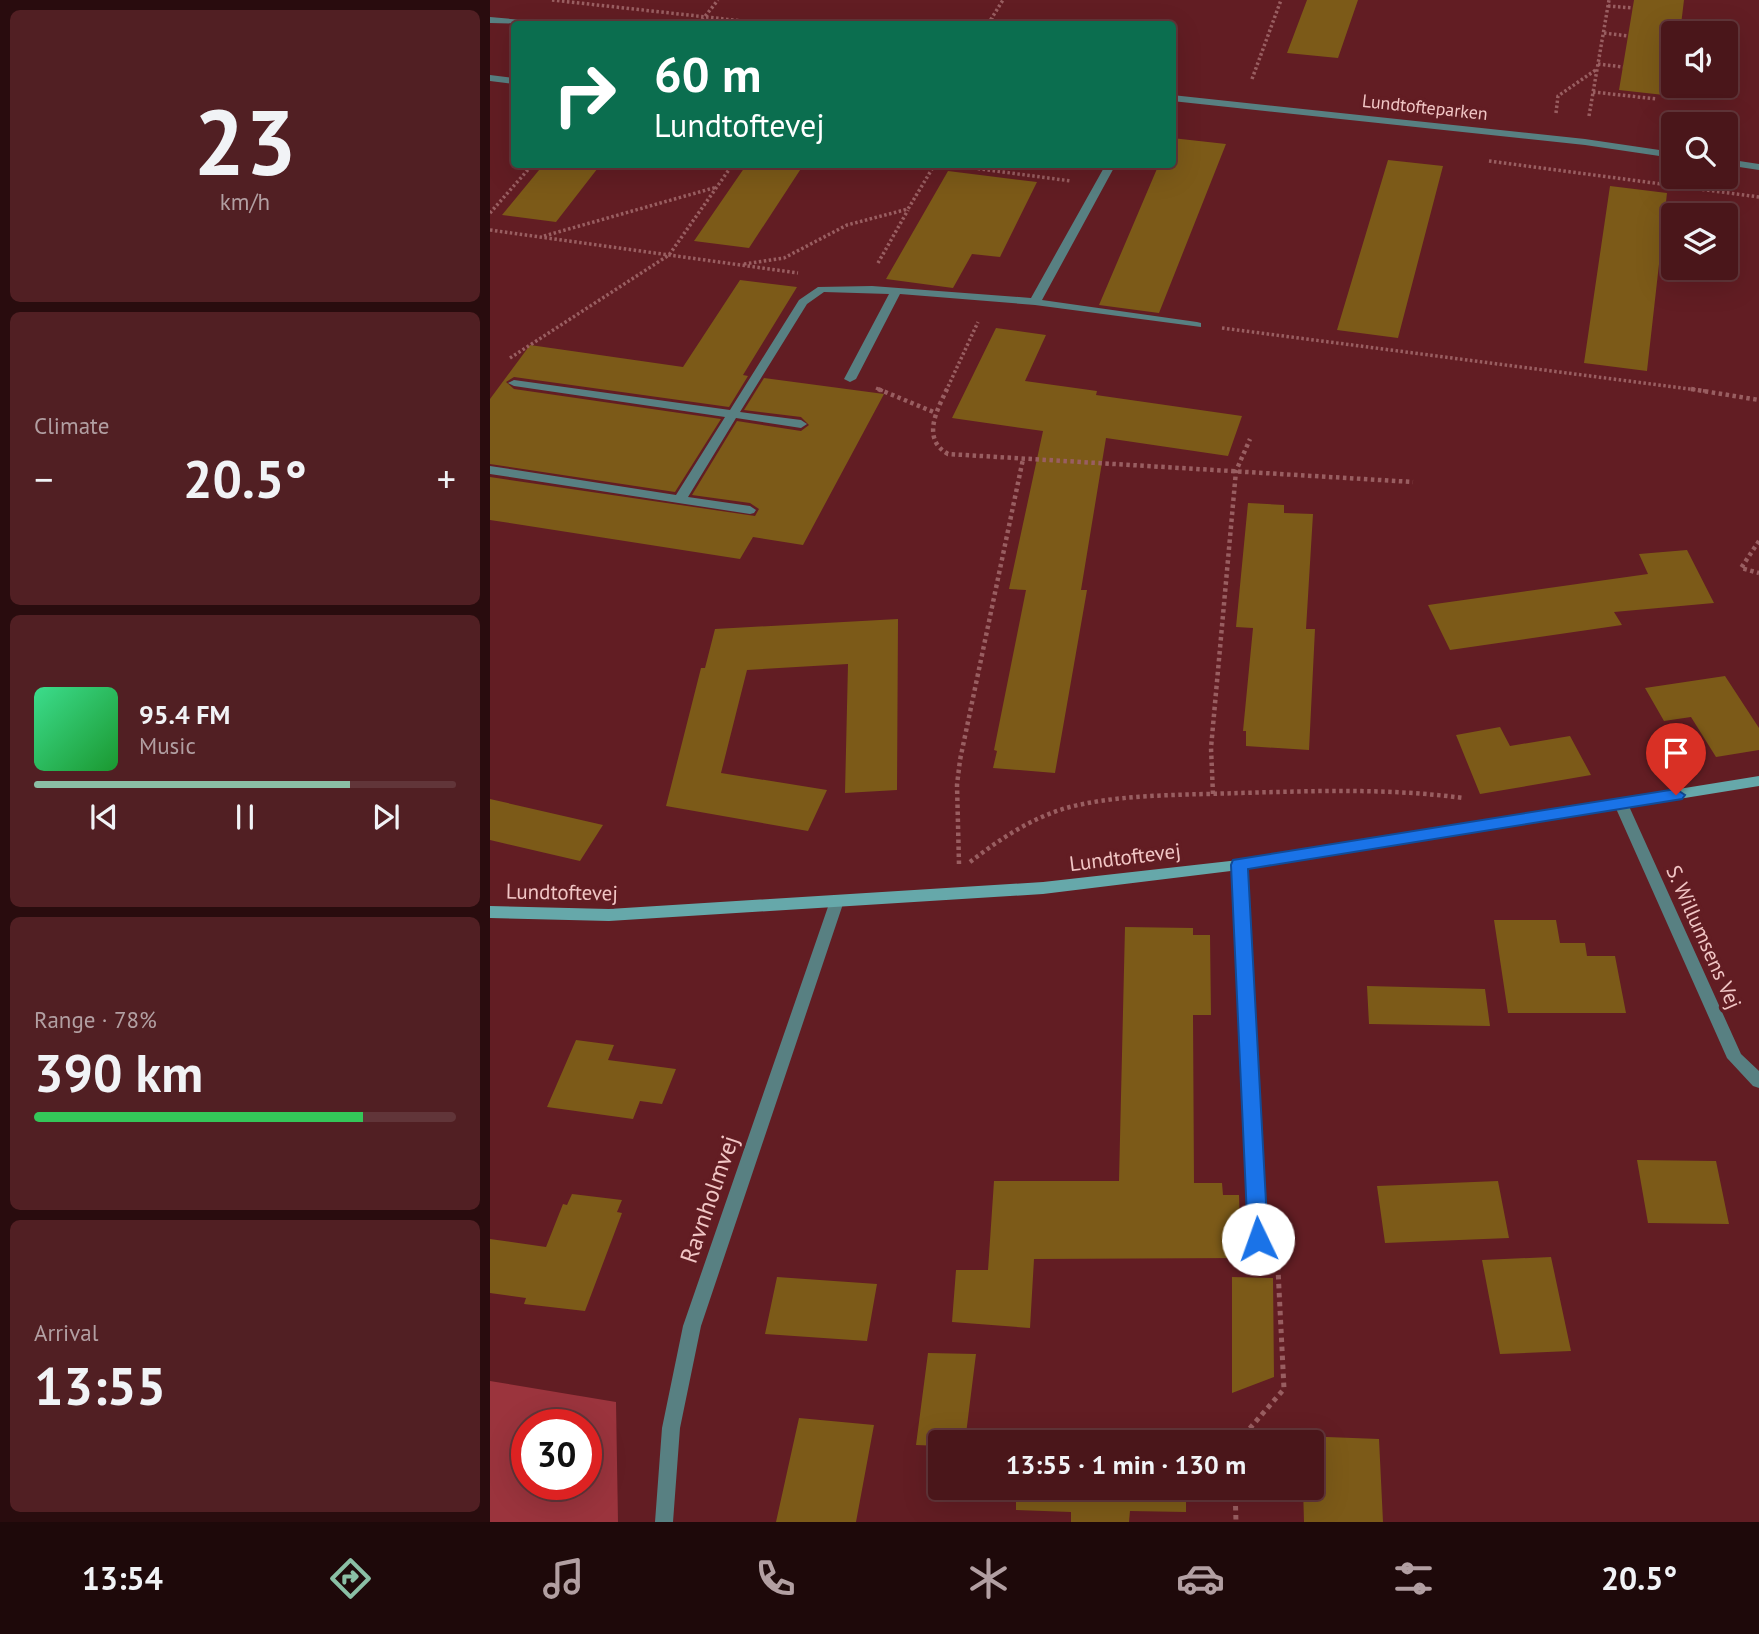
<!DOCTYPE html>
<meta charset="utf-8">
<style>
:root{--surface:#4a161a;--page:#511f23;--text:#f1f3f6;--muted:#b29fa2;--line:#613539;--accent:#8abfa5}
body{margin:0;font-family:"PT Sans",sans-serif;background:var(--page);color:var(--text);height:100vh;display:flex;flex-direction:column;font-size:26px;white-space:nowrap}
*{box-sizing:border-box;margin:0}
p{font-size:23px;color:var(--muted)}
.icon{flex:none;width:38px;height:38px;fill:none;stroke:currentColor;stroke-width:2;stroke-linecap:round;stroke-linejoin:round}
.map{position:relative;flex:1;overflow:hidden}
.drawer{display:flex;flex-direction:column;gap:10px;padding:10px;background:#290c0e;width:490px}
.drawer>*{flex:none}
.hud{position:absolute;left:21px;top:21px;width:665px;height:147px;border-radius:7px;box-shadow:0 7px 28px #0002,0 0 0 2px var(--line);background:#0b6e4f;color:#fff;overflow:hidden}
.fabs{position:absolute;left:1171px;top:21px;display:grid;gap:14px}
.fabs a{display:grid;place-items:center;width:77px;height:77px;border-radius:7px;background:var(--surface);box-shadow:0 7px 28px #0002,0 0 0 2px var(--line);font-size:35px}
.speed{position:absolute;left:21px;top:1409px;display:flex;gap:14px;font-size:35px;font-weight:700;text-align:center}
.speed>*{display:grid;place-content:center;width:91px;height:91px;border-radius:50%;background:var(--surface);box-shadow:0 7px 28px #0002,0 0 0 2px var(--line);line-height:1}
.speed .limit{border:10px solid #d22;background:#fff;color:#111}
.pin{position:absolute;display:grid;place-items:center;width:60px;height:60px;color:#fff;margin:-72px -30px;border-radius:50% 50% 50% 0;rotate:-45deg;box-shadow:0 0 7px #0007}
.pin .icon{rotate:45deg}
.me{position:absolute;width:77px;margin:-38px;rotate:357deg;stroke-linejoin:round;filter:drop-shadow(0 0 5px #0008)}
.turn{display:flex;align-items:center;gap:24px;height:147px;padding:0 28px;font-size:32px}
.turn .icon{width:91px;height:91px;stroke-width:2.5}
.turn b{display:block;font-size:49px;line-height:60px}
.big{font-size:52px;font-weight:700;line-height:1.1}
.drawer .widget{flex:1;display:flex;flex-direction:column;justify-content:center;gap:10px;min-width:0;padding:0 24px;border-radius:10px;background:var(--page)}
.drawer .dial{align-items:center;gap:0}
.dial b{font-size:91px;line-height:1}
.song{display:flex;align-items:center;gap:21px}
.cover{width:84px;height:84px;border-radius:10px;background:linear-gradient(135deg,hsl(150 70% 55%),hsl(130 70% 35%))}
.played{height:7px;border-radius:4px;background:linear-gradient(90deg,var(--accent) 75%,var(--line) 75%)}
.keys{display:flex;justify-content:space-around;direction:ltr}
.heat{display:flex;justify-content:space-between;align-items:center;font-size:38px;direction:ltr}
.charge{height:10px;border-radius:5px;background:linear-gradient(90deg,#34c759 78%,var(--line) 0)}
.trip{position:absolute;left:438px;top:1430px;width:396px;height:70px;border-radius:7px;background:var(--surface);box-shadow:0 7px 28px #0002,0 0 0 2px var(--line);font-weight:700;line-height:70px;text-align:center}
.dock{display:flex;height:112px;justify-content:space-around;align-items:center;background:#1e090a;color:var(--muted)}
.dock .icon{width:49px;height:49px}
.dock .current{color:var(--accent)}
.dock b{font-size:32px;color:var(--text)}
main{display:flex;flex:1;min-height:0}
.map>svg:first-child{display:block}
.green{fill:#9b343d;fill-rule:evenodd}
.building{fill:#7c5a18}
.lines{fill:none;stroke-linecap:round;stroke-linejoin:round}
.path-far2{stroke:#995e61;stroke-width:3.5;stroke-dasharray:2.5 2.5;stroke-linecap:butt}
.path-far1{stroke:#995e61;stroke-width:4.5;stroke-dasharray:3.5 3.5;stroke-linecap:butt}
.path{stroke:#995e61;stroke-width:5;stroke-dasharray:4.5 4.5;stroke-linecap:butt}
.lane{fill:#588082;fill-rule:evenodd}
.street{fill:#588082;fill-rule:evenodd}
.secondary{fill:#66a8aa;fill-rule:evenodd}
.route{fill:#1a73e8;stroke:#114b97;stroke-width:2}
.labels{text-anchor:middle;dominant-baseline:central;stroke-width:7;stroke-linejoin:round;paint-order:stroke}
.far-street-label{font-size:18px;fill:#f1c6c5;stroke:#621d23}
.street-label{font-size:21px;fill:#f1c6c5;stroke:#621d23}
.near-street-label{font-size:24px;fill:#f1c6c5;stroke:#621d23}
</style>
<main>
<section class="drawer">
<div class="widget dial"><b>23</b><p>km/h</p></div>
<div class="widget"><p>Climate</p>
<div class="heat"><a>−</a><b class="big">20.5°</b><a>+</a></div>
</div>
<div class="widget">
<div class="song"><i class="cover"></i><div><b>95.4 FM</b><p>Music</p></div></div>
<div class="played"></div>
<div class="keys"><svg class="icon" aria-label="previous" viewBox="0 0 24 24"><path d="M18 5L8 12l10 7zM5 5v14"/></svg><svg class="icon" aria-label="pause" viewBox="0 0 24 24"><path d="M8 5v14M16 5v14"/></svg><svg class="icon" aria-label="next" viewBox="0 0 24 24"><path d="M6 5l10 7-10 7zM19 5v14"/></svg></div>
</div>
<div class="widget"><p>Range · 78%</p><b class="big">390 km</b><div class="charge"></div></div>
<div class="widget"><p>Arrival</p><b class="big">13:55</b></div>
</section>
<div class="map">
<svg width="1269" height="1522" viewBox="0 0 1269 1522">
<rect width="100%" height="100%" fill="#621d23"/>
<!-- green -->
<path class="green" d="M0,1381l126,21 2,120h-128zM37,1424h59v60h-59z"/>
<!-- building -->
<path class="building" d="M817,0h51l-20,58 -51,-5z
M1144,0h50l-4,33h-7v63l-54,-6z
M682,138l54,6 -67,169 -60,-8 60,-141h13z
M898,160l55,6 -45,172 -61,-8z
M54,164h57l-45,58 -54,-7z
M257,164h57l-55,84 -55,-7z
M458,171l89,11 -37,75 -28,-3 -19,34 -67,-9z
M1120,186l57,7 -20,178 -63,-8z
M250,280l57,7 -54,88 5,1 -19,31 -215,-30 -8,5 8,7 207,30 -46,73 -185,-28v-65l40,-54 153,22z
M506,328l50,7 -21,46 72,10 -1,4 146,21 -14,40 -122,-18 -25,152h6l-32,183 -62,-5 4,-17 -3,-1 32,-160 -17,-1 34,-158 -91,-13z
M274,378l120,16 -81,151 -50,-8 -13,22 -250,-39v-43l265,39 4,-7 -9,-6 -58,-8 45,-74 64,10 8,-6 -8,-8 -57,-7z
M758,503l36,2v8l29,1 -7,115h9l-6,121 -63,-4v-15h-3l10,-103 -17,-1z
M1197,550l27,53 -100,9 8,13 -172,25 -22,-45 220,-31 -9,-20z
M408,619l-1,171 -52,3 3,-129 -101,6 -26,103 106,17 -19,41 -142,-25 35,-138h4l10,-39z
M1235,676l34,52v22l-43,7 -25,-40 -27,4 -19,-33z
M1010,727l10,19 60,-10 21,39 -111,19 -24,-59z
M0,799l113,26 -23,36 -90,-21z
M1004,920h62l4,23h25l2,13h28l11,57h-118z
M635,927l68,1v7h17l1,80h-18l1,168h28l1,12h16l2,63 -207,1 -4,69 -78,-6 4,-52h32l6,-89h125z
M877,986l118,3 5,37 -121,-2z
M86,1040l38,5 -6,15 68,9 -14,35 -22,-3 -7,18 -86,-12z
M1147,1160l79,1 13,63 -81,-1z
M1008,1181l11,57 -124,5 -8,-57z
M82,1194l50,6 -5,12 5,1 -37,98 -61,-7 2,-6 -36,-5v-54l56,8 17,-43 4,1z
M1061,1257l20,94 -71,3 -18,-94z
M287,1277l100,7 -10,57 -102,-7z
M742,1277l41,1 1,99 -42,16z
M438,1353l48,1 -11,88h-25v4l-24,-1z
M309,1418l75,7 -18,97h-80z
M811,1436l78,3 4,83h-79l-1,-34h8v-46h-10z
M506,1488h190v24l-56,-1 -1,11h-58v-10l-55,-2v-11l-20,-1z"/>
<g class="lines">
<!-- path-far2 -->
<path class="path-far2" d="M62,0l218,24
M1118,6l25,2
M501,19l11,5
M209,24l19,-24
M498,24l15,-24
M1114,33l24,3
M1108,64l25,3
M762,79l29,-79
M1103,92l64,7
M1066,113l2,-17 39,-27
M1099,116l20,-116
M999,161l270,36
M453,164l128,17
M0,213l43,-49
M0,230l308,43
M54,236l173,-49
M388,263l30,-53
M254,264l40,-6 63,-33 61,-16 27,-45
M732,328l483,63
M20,358l159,-103 64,-91
M386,388l7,3
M456,391l32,-69"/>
<!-- path-far1 -->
<path class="path-far1" d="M388,389l58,24
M457,389c-10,21 -26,50 1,65l465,28
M1201,389l68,11
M1269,541l-18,27 18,5
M723,794l-2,-46 25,-277 14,-32
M480,862c34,-26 70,-50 113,-58 49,-10 106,-9 155,-11 76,-2 150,-5 225,5
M469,864l-2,-79 3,-25 63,-301"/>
<!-- path -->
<path class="path" d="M748,1442l46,-53 -6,-120 -7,-5
M745,1488l1,34"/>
<!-- lane -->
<path class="lane" d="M616,164h10l-74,136 155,22 4,1v4l-166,-22 -135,-11 -44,85 -6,3 -6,-3 45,-85 -65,-2 -17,12 -67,108 61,8 6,4 -6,4 -65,-10 -48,79 62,9 6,4 -2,3 -4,1 -260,-40v-8l186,29 49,-78 -211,-31 -6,-3 6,-3 216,30 69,-110 19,-13 54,-1 159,12z"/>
<!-- street -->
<path class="street" d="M0,17l44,4 5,3 -49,-1z
M0,75l24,3v6l-24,-3z
M682,95l413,44 88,13v6l-88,-13 -413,-44z
M1236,159l33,5v6l-33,-5z
M1131,799l7,5 113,250 18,17v17l-6,-2 -26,-28 -113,-254z
M749,860l5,1 2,4 21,374 -3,5 -6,2 -6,-2 -3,-5 -17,-374 2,-4z
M347,895l5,2 2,4 -143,425 -21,102 -7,94h-18l7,-94 21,-102 147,-425 2,-4z"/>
<!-- secondary -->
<path class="secondary" d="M1269,776v10l-520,84 -196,24 -434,27 -119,-3v-12l119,3 434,-27 196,-22z"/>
</g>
<!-- route -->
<path class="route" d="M1186,789l9,6 -3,4 -434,70 20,370 -3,6 -7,2 -7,-2 -3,-6 -17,-374 2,-5z"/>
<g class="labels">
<!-- far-street labels -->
<g class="far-street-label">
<text transform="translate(935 107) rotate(6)">Lundtofteparken</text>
</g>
<!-- street labels -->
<g class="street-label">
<text transform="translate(635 857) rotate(-7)">Lundtoftevej</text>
<text transform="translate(72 892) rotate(1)">Lundtoftevej</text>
<text transform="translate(1214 937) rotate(66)">S. Willumsens Vej</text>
</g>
<!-- near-street labels -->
<g class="near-street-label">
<text transform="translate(219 1199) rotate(-71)">Ravnholmvej</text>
</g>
</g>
</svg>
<div class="fabs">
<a><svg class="icon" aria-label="sound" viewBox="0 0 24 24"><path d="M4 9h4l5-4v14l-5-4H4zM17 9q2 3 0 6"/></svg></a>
<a><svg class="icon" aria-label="search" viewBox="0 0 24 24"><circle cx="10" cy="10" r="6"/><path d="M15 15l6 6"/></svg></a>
<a><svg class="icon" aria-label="layers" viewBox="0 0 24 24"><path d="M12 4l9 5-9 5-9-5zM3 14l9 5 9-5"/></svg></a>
</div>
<div class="speed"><div class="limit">30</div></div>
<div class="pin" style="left:1186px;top:795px;background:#d93025"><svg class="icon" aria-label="arrive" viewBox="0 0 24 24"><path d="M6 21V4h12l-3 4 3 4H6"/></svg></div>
<svg class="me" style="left:768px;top:1239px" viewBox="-20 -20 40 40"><circle r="19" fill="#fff"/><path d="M0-13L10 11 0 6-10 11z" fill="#1a73e8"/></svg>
<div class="trip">13:55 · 1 min · 130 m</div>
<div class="hud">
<div class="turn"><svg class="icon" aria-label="right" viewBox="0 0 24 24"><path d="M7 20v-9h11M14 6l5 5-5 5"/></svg><div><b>60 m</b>Lundtoftevej</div></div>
</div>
</div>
</main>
<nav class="dock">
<b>13:54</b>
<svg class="icon current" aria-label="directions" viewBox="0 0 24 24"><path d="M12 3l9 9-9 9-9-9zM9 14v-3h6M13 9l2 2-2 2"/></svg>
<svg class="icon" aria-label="music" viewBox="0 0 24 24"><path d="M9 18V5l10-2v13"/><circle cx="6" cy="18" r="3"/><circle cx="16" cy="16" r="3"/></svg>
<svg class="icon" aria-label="phone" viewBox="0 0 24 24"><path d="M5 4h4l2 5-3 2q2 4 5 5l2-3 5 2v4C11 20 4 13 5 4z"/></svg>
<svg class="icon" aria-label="climate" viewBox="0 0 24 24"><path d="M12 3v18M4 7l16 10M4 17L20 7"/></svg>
<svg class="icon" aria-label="car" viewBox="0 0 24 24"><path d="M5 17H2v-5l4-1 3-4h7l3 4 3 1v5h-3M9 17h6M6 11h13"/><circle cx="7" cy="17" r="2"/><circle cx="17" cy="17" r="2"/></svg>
<svg class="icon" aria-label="filters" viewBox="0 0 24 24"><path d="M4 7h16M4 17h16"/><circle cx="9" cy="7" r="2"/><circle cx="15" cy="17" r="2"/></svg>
<b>20.5°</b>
</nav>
